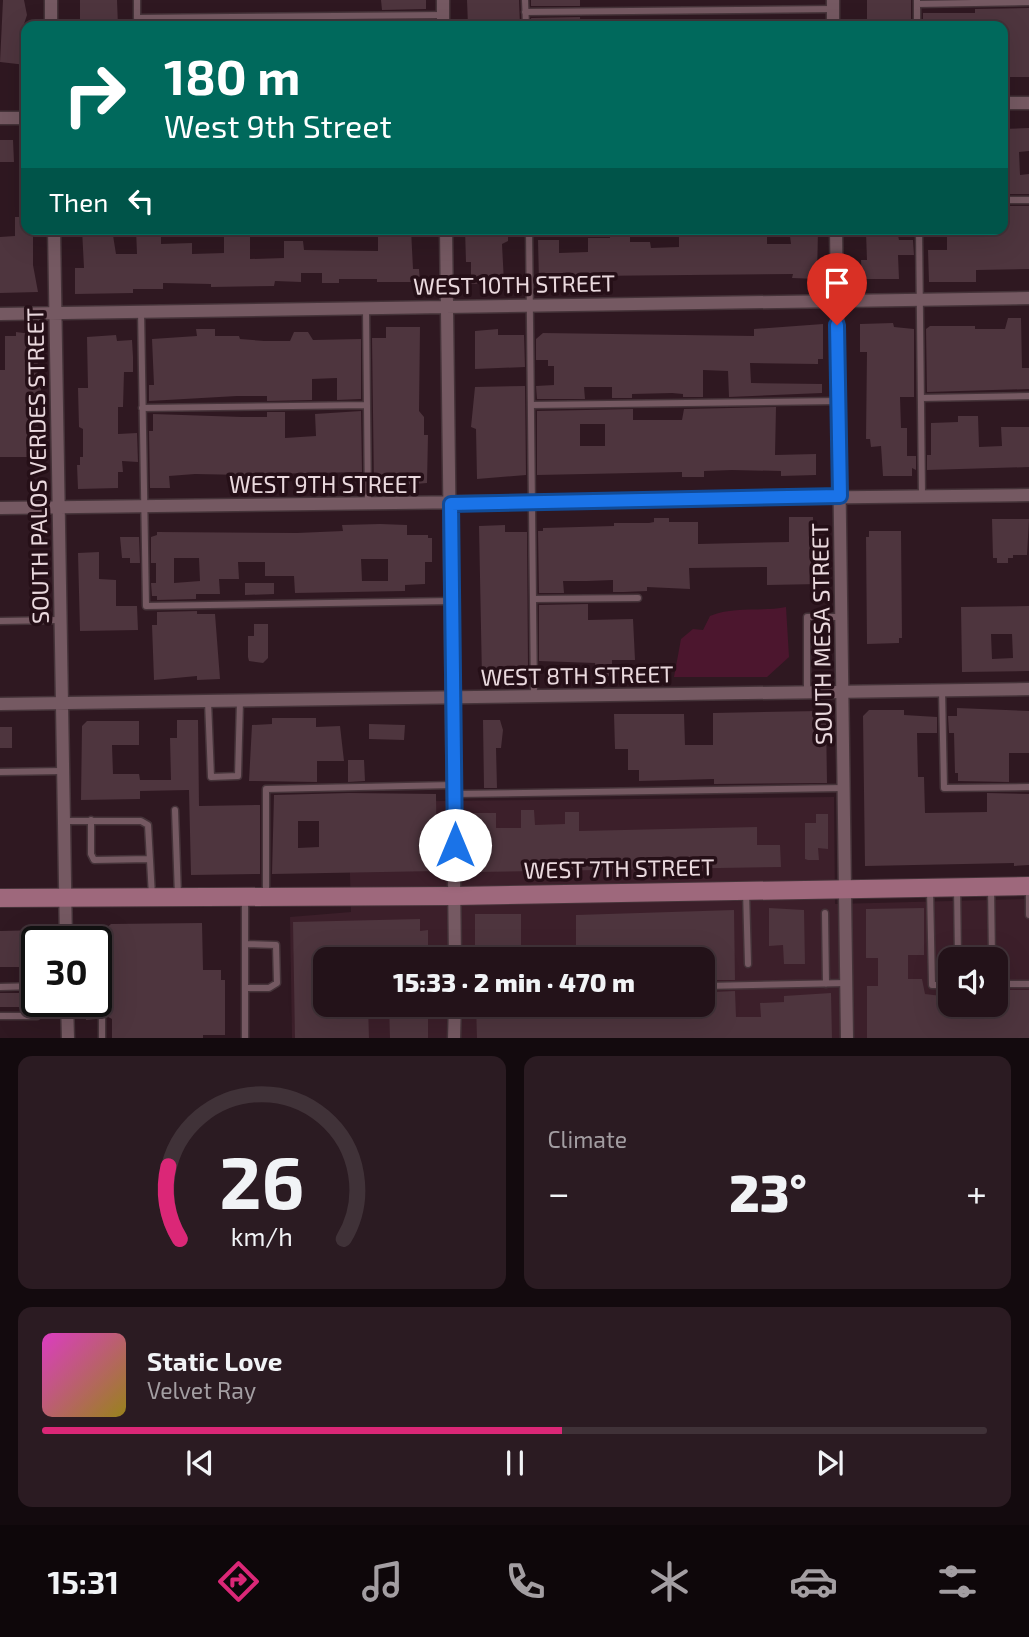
<!DOCTYPE html>
<meta charset="utf-8">
<style>
:root{--surface:#231219;--page:#2b1b22;--text:#f1f3f6;--muted:#a39ea2;--line:#403238;--accent:#db2777}
body{margin:0;font-family:"Exo 2",sans-serif;background:var(--page);color:var(--text);height:100vh;display:flex;flex-direction:column;font-size:26px;white-space:nowrap}
*{box-sizing:border-box;margin:0}
p{font-size:23px;color:var(--muted)}
.icon{flex:none;width:38px;height:38px;fill:none;stroke:currentColor;stroke-width:2;stroke-linecap:round;stroke-linejoin:round}
.map{position:relative;height:1038px;overflow:hidden}
.side{display:flex;flex-direction:column;gap:18px;padding:18px;background:#130a0e;flex:1}
.side>*{flex:none}
.hud{position:absolute;left:21px;top:21px;width:987px;height:214px;border-radius:14px;box-shadow:0 7px 28px #0002,0 0 0 2px var(--line);background:#00695c;color:#fff;overflow:hidden}
.fabs{position:absolute;left:938px;top:947px;display:grid;gap:14px}
.fabs a{display:grid;place-items:center;width:70px;height:70px;border-radius:14px;background:var(--surface);box-shadow:0 7px 28px #0002,0 0 0 2px var(--line);font-size:35px}
.speed{position:absolute;left:21px;top:926px;display:flex;gap:14px;font-size:35px;font-weight:700;text-align:center}
.speed>*{display:grid;place-content:center;width:91px;height:91px;border-radius:50%;background:var(--surface);box-shadow:0 7px 28px #0002,0 0 0 2px var(--line);line-height:1}
.speed .limit{border:4px solid #111;border-radius:10px;background:#fff;color:#111}
.pin{position:absolute;display:grid;place-items:center;width:60px;height:60px;color:#fff;margin:-72px -30px;border-radius:50% 50% 50% 0;rotate:-45deg;box-shadow:0 0 7px #0007}
.pin .icon{rotate:45deg}
.me{position:absolute;width:77px;margin:-38px;rotate:0deg;stroke-linejoin:round;filter:drop-shadow(0 0 5px #0008)}
.turn{display:flex;align-items:center;gap:24px;height:147px;padding:0 28px;font-size:32px}
.turn .icon{width:91px;height:91px;stroke-width:2.5}
.turn b{display:block;font-size:49px;line-height:60px}
.then{display:flex;align-items:center;height:66px;padding:0 28px;background:#0003;gap:14px;font-size:26px}
.big{font-size:52px;font-weight:800;line-height:1.1}
.side .tile{flex:1;display:flex;flex-direction:column;justify-content:center;gap:10px;min-width:0;padding:0 24px;border-radius:14px;background:var(--page)}
.side .dial{align-items:center;gap:0}
.dial svg{height:182px;overflow:visible;fill:none;stroke:var(--line);stroke-width:7;stroke-linecap:round;text-anchor:middle}
.dial text{fill:var(--text);stroke:none}
.song{display:flex;align-items:center;gap:21px}
.cover{width:84px;height:84px;border-radius:10px;background:linear-gradient(135deg,hsl(310 70% 55%),hsl(50 70% 35%))}
.played{height:7px;border-radius:4px;background:linear-gradient(90deg,var(--accent) 55%,var(--line) 55%)}
.keys{display:flex;justify-content:space-around;direction:ltr}
.heat{display:flex;justify-content:space-between;align-items:center;font-size:38px;direction:ltr}
.side .tiles{flex:1;display:grid;gap:18px;grid-template-columns:1fr 1fr}
.tile:last-child{grid-column:span 2}
.trip{position:absolute;left:313px;top:947px;width:402px;height:70px;border-radius:14px;background:var(--surface);box-shadow:0 7px 28px #0002,0 0 0 2px var(--line);font-weight:800;line-height:70px;text-align:center}
.dock{display:flex;height:112px;justify-content:space-around;align-items:center;background:#0e070a;color:var(--muted)}
.dock .icon{width:49px;height:49px}
.dock .selected{color:var(--accent)}
.dock b{font-size:32px;color:var(--text)}
.map>svg:first-child{display:block}
.built{fill:#3c1f2a;fill-rule:evenodd}
.green{fill:#4c162e}
.building{fill:#4e353e;fill-rule:evenodd}
.lines{fill:none;stroke-linecap:round;stroke-linejoin:round}
.lane-casing{stroke:#453339;stroke-width:9}
.street-casing{stroke:#453339;stroke-width:15}
.secondary-casing{stroke:#453339;stroke-width:20}
.lane{stroke:#755962;stroke-width:6}
.street{stroke:#755962;stroke-width:12}
.secondary{stroke:#9e687c;stroke-width:18}
.route-casing{stroke:#114b97;stroke-width:18}
.route{stroke:#1a73e8;stroke-width:12}
.labels{text-anchor:middle;dominant-baseline:central;stroke-width:7;stroke-linejoin:round;paint-order:stroke}
.street-label{font-size:23px;fill:#ead9de;stroke:#250f17}
</style>
<div class="map">
<svg width="1029" height="1039" viewBox="0 0 1029 1039">
<rect width="100%" height="100%" fill="#2f1821"/>
<!-- built -->
<path class="built" d="M834,797l1,107 194,-5v139h-737l-2,-121 61,-5 -3,-110zM326,959h378v45h-378zM950,959h46v45h-46z"/>
<!-- green -->
<path class="green" d="M786,607l3,50 -22,20h-93l7,-38 12,-10 10,1 7,-14c23,-10 52,-4 76,-9z"/>
<!-- building -->
<path class="building" d="M3,0h21l3,15 -3,9 2,41 -26,-3z
M80,0h37l1,26h-38z
M381,0h45v9l-44,1z
M467,0h52l1,25 -52,1z
M531,0h49v6h-49z
M867,0h44v26h-44z
M1029,8v69h-25l-1,-51h-80v-13h52v-4z
M580,17v9l-48,-1 -1,-7z
M1029,128v23l-10,1 1,23 9,-1v20h-26v-65z
M0,140h13l1,22h-14z
M1003,206h26v63l-53,1v12h-47l-1,-32h19v-21h56z
M15,217h11v12h7v36l5,27 -38,1v-56l15,-1z
M82,229h30l4,25h21l-1,-25h25v15l31,-1v11l32,-1v-24h26v30l34,-1v-17h19l1,9 74,1v-22h33l2,40h6l1,13h-43v-3h-38v4h-17v-10h-21v9l-26,-1 -1,5 -63,1v-3l-48,-1v6h-30v4l-58,1v-26h9z
M465,229h43v12l-6,3 2,39 -33,1v-22h-5z
M610,229h20v13h20l1,6 28,-1v-14h25v-4h63v15h24l-1,-8 4,-7h24l-1,50 -25,-1 1,-4 -205,2 -49,5 -1,-41h21v13l29,-1v-14h22z
M897,231l2,9h14l1,15h-16l1,24h-37l-1,-19h6l-1,-28z
M1008,318h13l1,50h7v21l-102,3 -1,-63 4,-3h45v3h30z
M893,323l1,4 20,2v68h-14l1,31h6v28h9v14l-4,-2v8h-29l-2,-30 -10,1 -1,-8h-4l1,-87h-7v-28z
M823,324v35h-5v5l-68,-1 1,20 71,1v9l-93,4 -1,-26 -25,-1v27h-20v-3l-11,-1 -40,1v4h-20v-11h-28l1,12h-48l-1,-13 18,-1v-19h-6v-6h-12v-21l7,-6 211,3v-7z
M386,327h34l-1,84 5,6v18h4l-1,48 -53,4 -2,-149h14z
M196,329h19v7h24l1,3 24,2h26l4,-9h14l5,8 48,-1v60l-24,1v-22l-25,1v21l-45,1v-5h-30l-88,5v-16h5l-2,-46 45,-3z
M498,329v6h26l1,32 -50,2v-38z
M16,332l23,3 -2,47h4v11h-3v64h-38v-87h5v-34h11z
M116,335l1,6 15,-1 1,17v15h-9l-1,35h-5v27l19,-1 1,29 -16,-1 1,11h-5v16l-40,1 -1,-24h3v-8h3v-28l-4,-2 -1,-39h10l-1,-51z
M525,386l1,89 -49,4 -1,-50 -5,-2 4,-40z
M776,407l-1,48 41,-1v21l-35,1v-5l-49,-1 -28,1v6h-22v-5l-145,3v-64l96,-2v11h49l2,-11zM580,424h25v22h-25z
M361,411l1,61 -96,2v8h-21v-7l-50,-1 -26,2 1,12h-20l-1,-57h4v-17l89,3h25v-5h18v26l31,-2 -1,-22z
M958,416h20l1,31 23,-1 -1,-19h28v40l-102,3v-15h4v-32l27,-1z
M789,517h24l1,40h5l1,27 -53,1v-18l-78,1 1,21 -43,-2v4l-23,1h-11v-12l-26,1h-24l1,12h-25l-1,-62h5v-3l71,-2v-3h35l5,-1v-4h15v4h29v22l91,-2z
M992,519h37l-2,36h-14v3h-5v5h-11v-5h-4z
M380,524l27,1v10h21v3h4v24h-7v22l-20,1v6l-110,2 -1,-17h-29v-14h-27l1,17h-20l1,15h-24v5l-39,1v-4h-5l-1,-13h5v-20h-5v-26l6,-2v-3l140,1 46,-2 -1,-6zM174,558h25l1,23 -26,2zM361,559h27v22h-26z
M505,525v7h22l1,136h-23v11h-23l-3,-153z
M869,531h32l1,107h-3v5l-32,1 -1,-107h3z
M120,537h19l1,26h-10v-5h-8z
M99,552v27l17,1v26h21l1,24 -58,1 -2,-78z
M245,583h29v11l-29,1z
M588,604v16l45,-1 2,41h-23v16h-15l-2,-13 -56,-2v-56z
M1029,606v65l-67,1 -1,-65zM991,634h21l1,24 -21,1z
M197,611v3h18l5,65 -23,1v-4l-43,4 -2,-55h5v-13z
M254,624h14v34l-5,5 -14,-2 -1,-4v-21h6z
M957,708l72,3v42h-20v29l-51,-1v-8h-3l-1,-40h-5l-1,-17h9z
M869,710h35v5l33,2v16h-20l1,44h6l1,36 62,-1v-19l42,1v71l-15,1v-3l-149,3 -2,-150z
M820,711l6,7 1,65 -113,1v-5l-75,2v-11h-11v-21h-13l-1,-35h70l1,31h28v-32z
M272,718h44v9l24,-1 4,35h-27v21l-68,-1 3,-56 20,-1z
M177,720h21l1,86 61,-1v69l-69,1 -2,-85 -49,1v8l-59,1 1,-74 5,-5h52v24h-27l1,29h26l1,6h31l-1,-42h7z
M483,720h17l3,10 -2,18h-5l1,40h-13z
M369,724l36,1 -1,15 -35,-1z
M0,727h12v21h-12z
M348,760h16l1,21 -17,1z
M349,793l87,1 1,77 -165,3 2,-79zM298,821h21v26l-21,1z
M521,810h13l1,15 30,-1v-12h14v19l178,-4v18h23l1,22 -307,5 -1,-59h23v15h25z
M816,814h12v35l-10,-1 1,12h-11l-3,-1v-36h11z
M769,908l35,2 1,54h-21l-1,-19 -14,1z
M924,908v47h-16v24h14l3,15 25,3v7h46v-14h33v49h-162v-53h11v-28h-12v-49z
M734,910l1,70h-31v-21h-128v-44z
M475,914h46v45h-46z
M420,919v12l8,-1v29h-102v45h42l1,35h-74l-2,-117z
M202,923l1,47h18v10h4v55h-22v4h-91v-20l-11,-6 -5,6 -10,1v-19h10v-16l6,3 5,-6 5,-1 -1,-36 -7,-6v-9l7,-6z
M41,930v12h-4v25h-37v-36z
M735,991l1,26h25l-1,-14 24,-1v-6l47,-3 1,46h-355l-1,-35h95v4h14v3h57v-7l70,2v-14z
M0,993h37v14h-37z
M389,1004h39v35h-38z"/>
<g class="lines">
<!-- lane casing -->
<g class="lane-casing">
<path id="lane" d="M137,0v18l306,-3
M525,0l1,26
M917,0v26
M917,4l112,-2
M525,12l308,-3
M1003,200h26
M529,229l5,467
M919,229l3,267
M366,309l2,196
M141,311l5,295 305,-5
M921,398l108,-2
M531,405l306,-4
M142,408l225,-3
M533,599l105,-1
M0,621l59,-1
M942,690l2,98 85,-1
M807,693v-76h34
M208,701l3,76 27,-1 2,-75
M0,772l62,-1
M455,794l389,-6
M175,810l3,86
M91,820v34l3,6 56,-1
M63,821h78l7,4 4,71
M957,887l1,72
M991,887l1,72
M1029,889v26
M930,890l2,95h18
M746,891l2,73
M266,895v-106l187,-4
M825,913l1,71
M95,939v3
M245,944l31,1 1,38 -8,5h-24
M96,964l5,18
M996,984h33
M704,986l142,-3
M0,987l37,-1
M0,1016h37
M102,1019v20
M245,1039v-139"/>
</g>
<!-- street casing -->
<g class="street-casing">
<path id="street" d="M51,0v26
M443,0v26
M833,0v26
M1003,103h26
M0,118h26
M54,229l12,713
M446,229l9,730
M836,229l11,810
M0,314l1029,-16
M0,508l1029,-13
M0,704l1029,-15
M67,1001l1,38
M454,1039l1,-35"/>
</g>
<!-- secondary casing -->
<g class="secondary-casing">
<path id="secondary" d="M0,898l455,-2 574,-10"/>
</g>
<!-- lane -->
<use href="#lane" class="lane"/>
<!-- street -->
<use href="#street" class="street"/>
<!-- secondary -->
<use href="#secondary" class="secondary"/>
</g>
<g class="lines">
<!-- route casing -->
<g class="route-casing">
<path id="route" d="M455,845l-4,-341 389,-8 -3,-171"/>
</g>
<!-- route -->
<use href="#route" class="route"/>
</g>
<g class="labels">
<!-- street labels -->
<g class="street-label">
<text transform="translate(514 284) rotate(-1)">WEST 10TH STREET</text>
<text transform="translate(37 466) rotate(-91)">SOUTH PALOS VERDES STREET</text>
<text x="325" y="484">WEST 9TH STREET</text>
<text transform="translate(821 634) rotate(-91)">SOUTH MESA STREET</text>
<text transform="translate(577 675) rotate(-1)">WEST 8TH STREET</text>
<text transform="translate(619 868) rotate(-1)">WEST 7TH STREET</text>
</g>
</g>
</svg>
<div class="fabs">
<a><svg class="icon" aria-label="sound" viewBox="0 0 24 24"><path d="M4 9h4l5-4v14l-5-4H4zM17 9q2 3 0 6"/></svg></a>
</div>
<div class="speed"><div class="limit">30</div></div>
<div class="pin" style="left:837px;top:325px;background:#d93025"><svg class="icon" aria-label="arrive" viewBox="0 0 24 24"><path d="M6 21V4h12l-3 4 3 4H6"/></svg></div>
<svg class="me" style="left:455px;top:845px" viewBox="-20 -20 40 40"><circle r="19" fill="#fff"/><path d="M0-13L10 11 0 6-10 11z" fill="#1a73e8"/></svg>
<div class="trip">15:33 · 2 min · 470 m</div>
<div class="hud">
<div class="turn"><svg class="icon" aria-label="right" viewBox="0 0 24 24"><path d="M7 20v-9h11M14 6l5 5-5 5"/></svg><div><b>180 m</b>West 9th Street</div></div>
<div class="then">Then<svg class="icon" aria-label="left" viewBox="0 0 24 24"><path d="M17 20v-9H6M10 6l-5 5 5 5"/></svg></div>
</div>
</div>
<section class="side">
<div class="tiles">
<div class="tile dial"><svg viewBox="0 0 100 80">
<path d="M14 69A42 42 0 1 1 86 69"/>
<path d="M14 69A42 42 0 0 1 9 37" stroke="#db2777"/>
<text x="50" y="56" font-size="32" font-weight="700">26</text>
<text x="50" y="72" font-size="11">km/h</text>
</svg></div>
<div class="tile"><p>Climate</p>
<div class="heat"><a>−</a><b class="big">23°</b><a>+</a></div>
</div>
<div class="tile">
<div class="song"><i class="cover"></i><div><b>Static Love</b><p>Velvet Ray</p></div></div>
<div class="played"></div>
<div class="keys"><svg class="icon" aria-label="previous" viewBox="0 0 24 24"><path d="M18 5L8 12l10 7zM5 5v14"/></svg><svg class="icon" aria-label="pause" viewBox="0 0 24 24"><path d="M8 5v14M16 5v14"/></svg><svg class="icon" aria-label="next" viewBox="0 0 24 24"><path d="M6 5l10 7-10 7zM19 5v14"/></svg></div>
</div>
</div>
</section>
<nav class="dock">
<b>15:31</b>
<svg class="icon selected" aria-label="directions" viewBox="0 0 24 24"><path d="M12 3l9 9-9 9-9-9zM9 14v-3h6M13 9l2 2-2 2"/></svg>
<svg class="icon" aria-label="music" viewBox="0 0 24 24"><path d="M9 18V5l10-2v13"/><circle cx="6" cy="18" r="3"/><circle cx="16" cy="16" r="3"/></svg>
<svg class="icon" aria-label="phone" viewBox="0 0 24 24"><path d="M5 4h4l2 5-3 2q2 4 5 5l2-3 5 2v4C11 20 4 13 5 4z"/></svg>
<svg class="icon" aria-label="climate" viewBox="0 0 24 24"><path d="M12 3v18M4 7l16 10M4 17L20 7"/></svg>
<svg class="icon" aria-label="car" viewBox="0 0 24 24"><path d="M5 17H2v-5l4-1 3-4h7l3 4 3 1v5h-3M9 17h6M6 11h13"/><circle cx="7" cy="17" r="2"/><circle cx="17" cy="17" r="2"/></svg>
<svg class="icon" aria-label="filters" viewBox="0 0 24 24"><path d="M4 7h16M4 17h16"/><circle cx="9" cy="7" r="2"/><circle cx="15" cy="17" r="2"/></svg>
</nav>
